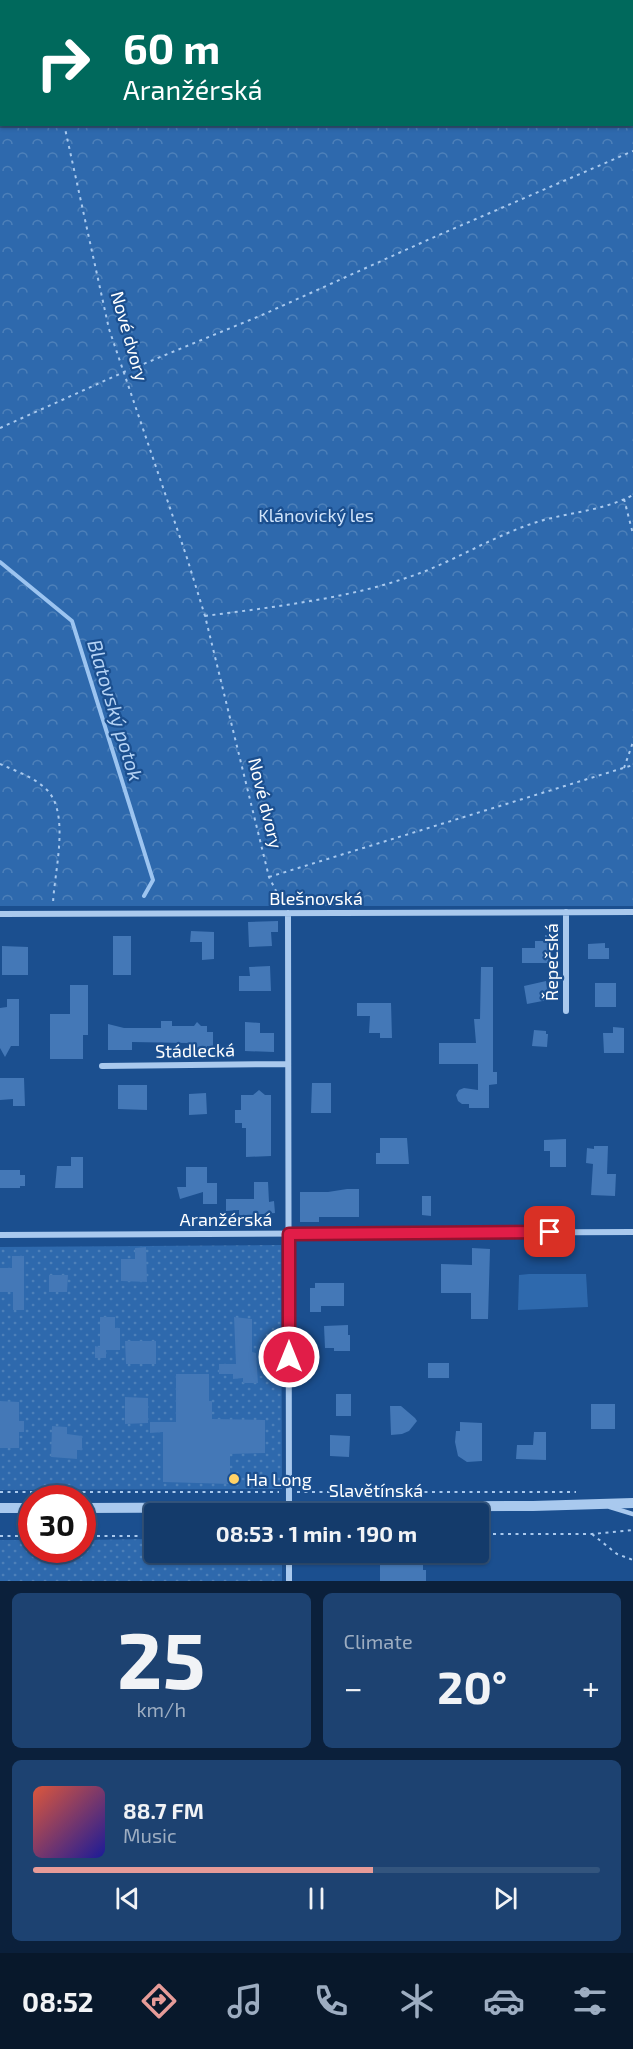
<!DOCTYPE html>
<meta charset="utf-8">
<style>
:root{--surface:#143b6b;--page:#1d4271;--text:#f1f3f6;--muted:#9dadc1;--line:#33557e;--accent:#e69b98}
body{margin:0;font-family:"Exo 2",sans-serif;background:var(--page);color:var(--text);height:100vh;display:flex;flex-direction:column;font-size:22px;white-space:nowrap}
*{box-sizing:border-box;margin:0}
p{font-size:20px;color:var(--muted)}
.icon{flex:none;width:33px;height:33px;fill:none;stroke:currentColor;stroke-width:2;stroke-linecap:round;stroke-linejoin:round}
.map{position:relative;height:1581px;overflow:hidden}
.side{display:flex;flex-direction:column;gap:12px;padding:12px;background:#0b203b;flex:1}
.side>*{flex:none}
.top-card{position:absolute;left:0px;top:0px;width:633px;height:126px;box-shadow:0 2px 4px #0004,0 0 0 2px var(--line);background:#00695c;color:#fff;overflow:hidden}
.speed{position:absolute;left:18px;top:1485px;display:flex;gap:12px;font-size:30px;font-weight:700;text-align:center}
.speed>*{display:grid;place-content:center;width:78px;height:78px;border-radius:50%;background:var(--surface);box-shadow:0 2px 4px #0004,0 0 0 2px var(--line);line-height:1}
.speed .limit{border:9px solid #d22;background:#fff;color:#111}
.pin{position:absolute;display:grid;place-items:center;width:51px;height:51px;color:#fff;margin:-26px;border-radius:12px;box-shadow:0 3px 9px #0006}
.me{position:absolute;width:66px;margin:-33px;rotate:0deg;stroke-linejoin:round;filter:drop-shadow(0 0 4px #0008)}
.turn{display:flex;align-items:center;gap:21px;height:126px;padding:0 24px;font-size:27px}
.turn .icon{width:78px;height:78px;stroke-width:2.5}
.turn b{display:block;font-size:42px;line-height:51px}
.big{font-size:45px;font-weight:700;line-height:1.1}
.side .tile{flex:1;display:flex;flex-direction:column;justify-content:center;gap:9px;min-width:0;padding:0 21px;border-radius:9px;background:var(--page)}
.side .dial{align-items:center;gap:0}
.dial b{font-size:78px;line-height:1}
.song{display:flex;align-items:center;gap:18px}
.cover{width:72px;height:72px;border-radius:9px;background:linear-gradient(135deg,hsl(10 70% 55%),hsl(240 70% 35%))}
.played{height:6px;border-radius:3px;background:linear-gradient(90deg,var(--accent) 60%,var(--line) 60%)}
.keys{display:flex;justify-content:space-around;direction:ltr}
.heat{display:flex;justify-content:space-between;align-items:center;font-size:33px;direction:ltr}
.side .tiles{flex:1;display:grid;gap:12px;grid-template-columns:1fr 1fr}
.tile:last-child{grid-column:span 2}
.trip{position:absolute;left:144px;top:1503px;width:345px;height:60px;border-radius:6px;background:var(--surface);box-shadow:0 2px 4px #0004,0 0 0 2px var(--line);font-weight:700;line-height:60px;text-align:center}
.tabs{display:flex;height:96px;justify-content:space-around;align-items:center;background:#08182b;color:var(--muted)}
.tabs .icon{width:42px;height:42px}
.tabs .on{color:var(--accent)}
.tabs b{font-size:27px;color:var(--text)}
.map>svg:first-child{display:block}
.grass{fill:#2e69ad}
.forest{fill:url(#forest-crowns);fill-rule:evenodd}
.park{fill:url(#park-dots)}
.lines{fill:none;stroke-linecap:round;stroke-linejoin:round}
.stream{stroke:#9cc4f0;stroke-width:4}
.building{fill:#4478b7}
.path{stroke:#a9c9ee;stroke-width:2;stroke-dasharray:3 4.5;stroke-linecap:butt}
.service{stroke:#a9c9ee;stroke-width:4.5}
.minor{stroke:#a9c9ee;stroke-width:6}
.tertiary{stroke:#a9c9ee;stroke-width:10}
.route-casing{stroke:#92132f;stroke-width:15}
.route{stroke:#e11d48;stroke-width:10}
.poi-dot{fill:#ffd166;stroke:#1b4f8f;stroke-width:2}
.labels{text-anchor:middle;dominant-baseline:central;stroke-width:4.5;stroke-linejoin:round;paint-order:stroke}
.street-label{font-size:18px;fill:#fff;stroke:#1b4f8f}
.park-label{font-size:18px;fill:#cfe3fa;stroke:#1b4f8f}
.poi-label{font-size:18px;fill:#fff;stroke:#1b4f8f;text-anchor:start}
.water-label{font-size:20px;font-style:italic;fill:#b5d3f5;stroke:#1b4f8f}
</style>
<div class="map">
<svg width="633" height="1581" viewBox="0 0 633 1581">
<defs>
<pattern id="forest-crowns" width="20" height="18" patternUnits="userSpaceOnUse" patternTransform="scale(1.5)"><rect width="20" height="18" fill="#2e69ad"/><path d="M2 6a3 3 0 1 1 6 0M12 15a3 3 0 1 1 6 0" fill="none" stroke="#4d80b9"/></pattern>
<pattern id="park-dots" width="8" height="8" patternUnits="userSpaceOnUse" patternTransform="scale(1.5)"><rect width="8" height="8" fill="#2e69ad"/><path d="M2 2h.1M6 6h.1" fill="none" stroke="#4d80b9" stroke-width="1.8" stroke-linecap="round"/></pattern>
</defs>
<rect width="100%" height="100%" fill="#1b4f8f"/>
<!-- grass -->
<path class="grass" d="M529,1274h57l2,33 -70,3 1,-35z"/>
<!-- forest -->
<path class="forest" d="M0,0h633v906h-633zM2,2h630v122h-630z"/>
<!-- park -->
<path class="park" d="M281,1245l1,244 -282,1v-243z
M154,1539v13l128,1v28h-282v-41h31l1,10h50l1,-10z"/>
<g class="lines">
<!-- stream -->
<path class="stream" d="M0,562l72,59 81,259 -9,16"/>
</g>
<!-- building -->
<path class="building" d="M278,921v11h-7l1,14 -23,1 -1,-25z
M191,931l23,1v27l-12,1v-18h-12z
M545,935h11v16h-4v12h-30v-15h13v-7h10z
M113,936h18v39h-18z
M605,943v5h4v11h-21v-15z
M2,946l26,1v28h-26z
M270,966l1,25h-32v-15h11l-1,-9z
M481,967h12v105h4v12l-8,1v23h-20v-4h-7l-4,-3 -2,-6 3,-5 5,-2 14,2v-26h-39v-21h37l-2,-24h6z
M546,981l1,8 9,-2 2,11 -31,6 -3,-18z
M595,983h21v24h-21z
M70,985h18v50h-5v24h-33v-45h20z
M7,999h12v47h-8l-6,11 -5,-9v-40l7,-1z
M357,1003h34l1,35h-12v-5h-11l1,-17h-13z
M161,1021h11v5h22l3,-4 4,4h6v6h6v15l-6,-1v3h-19v-6l-56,-1v8h-24v-26l16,4h37z
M245,1022l15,1v10h14v19l-29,-1z
M613,1027l11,1v25h-20l-1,-20h10z
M534,1030l12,1v3h2l-1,13 -15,-1z
M0,1078h24l1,28h-12v-7l-13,1z
M312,1083h19v30h-20z
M118,1085h29v25l-29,-1z
M259,1090l6,5h6v61l-25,1v-29h-4v-5h-7v-13h6v-15h12z
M206,1093l1,21 -18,1v-21z
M380,1138h27l2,26h-33v-11h4z
M566,1139v28h-16v-16h-6v-11z
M594,1146h14l-1,28h9l-1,22 -24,-1 2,-31 -7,-1 1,-15 7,1z
M71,1157h12v31h-28l2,-22h14z
M186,1167h21v16h10v21h-14v-12l-23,7 -3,-12h9z
M0,1170h20v5h5v11h-5v2h-20z
M254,1182h14l1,20 5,-1 1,12 -36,3v-6l-13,1v-12h28z
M347,1189h12v28h-40v5h-19v-30h28z
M422,1196h9v20l-9,-1z
M146,1247l1,35 -26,-1v-22h14v-11z
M472,1248l18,1 -2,70h-17v-26h-30v-29l31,1z
M12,1256h12v54h-11v-18h-13v-24h12z
M49,1275h19l-1,17h-18z
M315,1283h29v23h-23v6h-11v-24h5z
M100,1317h15v11h5v22h-14v8h-11v-12l5,1z
M234,1317l18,2v33l4,1 2,30h-15v-5l-10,1v-5h-14v-10h17z
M348,1325v10h2v16h-16v-3h-9l-1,-22z
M125,1341h31v23h-30z
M428,1363h21v15h-21z
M176,1374h33v27h3v18l53,1v33l-35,1v30l-67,-2v-50l-13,1v-11h26z
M336,1394h15v22h-15z
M125,1397l23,1v25l-23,1z
M0,1401l19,1v19h5v11h-5v16h-19z
M591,1404h24v25h-24z
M390,1406h11l14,12 2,3 -8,10 -7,3 -11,1z
M460,1422l22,1v38l-15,1 -9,-6 -3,-14 1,-11h4z
M52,1426l15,1v7l15,2v14h-5v9l-26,-2z
M534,1432h12v28l-30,-1 1,-14h16z
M330,1435l20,1 -1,21 -19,-1z
M404,1552h12l1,11h6v7h3v11h-46v-22h24z"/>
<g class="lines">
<!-- path -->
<path class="path" d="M36,0l1,2
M321,2l3,-2
M64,124l45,205 78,229 18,58 64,261 14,28
M0,428l124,-56 138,-57 170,-77 201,-87
M624,499l9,35
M205,616c75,-10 152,-18 223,-46 36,-15 71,-36 109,-48 32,-10 66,-11 96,-27
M0,764c16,7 36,14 48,27 22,25 6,82 5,113
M624,768l9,-26
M269,877l364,-112
M0,1492h279
M297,1492h279
M478,1534h114l41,-4
M592,1534l25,20 16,6
M0,1536h32
M82,1536h72"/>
<!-- service -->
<path class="service" d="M610,1507l23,7"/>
<!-- minor -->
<path class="minor" d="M288,913l1,601
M0,914l633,-2
M566,1011v-99
M102,1066l186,-2
M0,1235l633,-3
M289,1552v29"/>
<!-- tertiary -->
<path class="tertiary" d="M0,1508h32
M82,1508l451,-2 100,-3"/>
</g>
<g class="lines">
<!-- route casing -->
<g class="route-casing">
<path id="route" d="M289,1357v-123l261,-2"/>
</g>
<!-- route -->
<use href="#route" class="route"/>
</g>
<!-- markers -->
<circle class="poi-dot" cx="234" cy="1479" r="6"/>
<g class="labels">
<!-- street labels -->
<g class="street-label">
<text transform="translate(130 336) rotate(74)">Nové dvory</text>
<text transform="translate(266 803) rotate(76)">Nové dvory</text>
<text x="316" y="898">Blešnovská</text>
<text transform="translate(551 962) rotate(-90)">Řepečská</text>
<text transform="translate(195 1050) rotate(-1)">Stádlecká</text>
<text x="226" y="1219">Aranžérská</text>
<text x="376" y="1490">Slavětínská</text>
</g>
<!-- park labels -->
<g class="park-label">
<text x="316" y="515">Klánovický les</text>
</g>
<!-- poi labels -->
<g class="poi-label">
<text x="246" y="1479">Ha Long</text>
</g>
<!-- water labels -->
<g class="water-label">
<text transform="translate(116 710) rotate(73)">Blatovský potok</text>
</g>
</g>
</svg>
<div class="speed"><div class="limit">30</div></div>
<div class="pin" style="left:550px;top:1232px;background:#d93025"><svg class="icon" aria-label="arrive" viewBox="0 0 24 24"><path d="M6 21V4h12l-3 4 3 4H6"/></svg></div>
<svg class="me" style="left:289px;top:1357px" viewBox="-20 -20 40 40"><circle r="17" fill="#e11d48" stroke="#fff" stroke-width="3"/><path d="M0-11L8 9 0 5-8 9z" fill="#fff"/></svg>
<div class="trip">08:53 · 1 min · 190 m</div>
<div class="top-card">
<div class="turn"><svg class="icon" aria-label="right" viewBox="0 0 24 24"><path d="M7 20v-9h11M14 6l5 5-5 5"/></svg><div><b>60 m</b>Aranžérská</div></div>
</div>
</div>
<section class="side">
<div class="tiles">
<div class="tile dial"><b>25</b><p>km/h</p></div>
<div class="tile"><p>Climate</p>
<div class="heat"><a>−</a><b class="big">20°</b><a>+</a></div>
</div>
<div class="tile">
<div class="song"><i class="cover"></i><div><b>88.7 FM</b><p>Music</p></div></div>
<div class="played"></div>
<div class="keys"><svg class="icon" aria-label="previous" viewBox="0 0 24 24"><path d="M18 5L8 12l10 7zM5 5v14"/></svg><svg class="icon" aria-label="pause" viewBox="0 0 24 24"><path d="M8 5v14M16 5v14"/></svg><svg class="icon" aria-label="next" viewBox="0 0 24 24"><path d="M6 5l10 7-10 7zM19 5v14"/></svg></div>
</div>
</div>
</section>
<nav class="tabs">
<b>08:52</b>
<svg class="icon on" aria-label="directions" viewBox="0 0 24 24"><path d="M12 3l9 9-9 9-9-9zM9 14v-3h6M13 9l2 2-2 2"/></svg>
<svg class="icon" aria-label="music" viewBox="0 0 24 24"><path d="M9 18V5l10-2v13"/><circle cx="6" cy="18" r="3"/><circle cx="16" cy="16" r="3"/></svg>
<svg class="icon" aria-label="phone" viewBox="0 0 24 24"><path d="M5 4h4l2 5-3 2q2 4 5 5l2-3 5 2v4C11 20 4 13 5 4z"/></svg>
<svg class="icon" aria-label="climate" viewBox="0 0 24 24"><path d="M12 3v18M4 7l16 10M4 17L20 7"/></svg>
<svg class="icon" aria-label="car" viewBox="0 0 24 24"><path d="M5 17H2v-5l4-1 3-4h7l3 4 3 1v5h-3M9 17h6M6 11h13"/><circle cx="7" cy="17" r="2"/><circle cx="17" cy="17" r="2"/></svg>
<svg class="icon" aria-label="filters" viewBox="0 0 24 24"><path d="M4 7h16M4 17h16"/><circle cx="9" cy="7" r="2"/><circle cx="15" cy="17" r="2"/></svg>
</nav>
